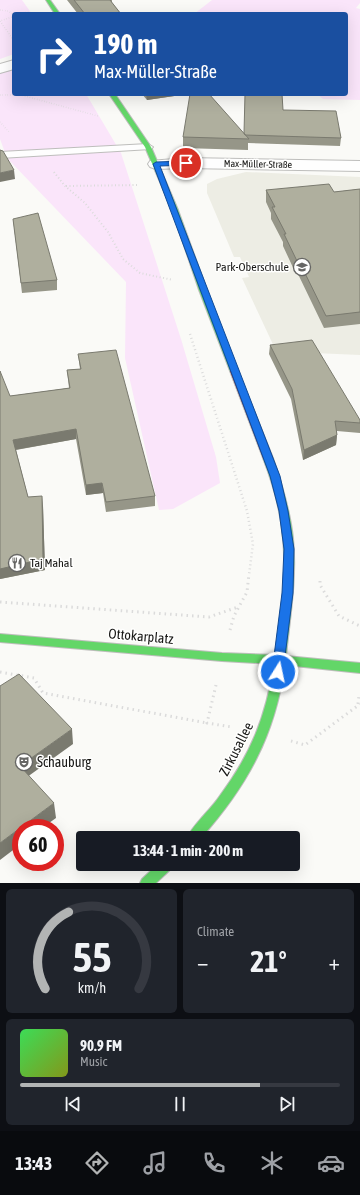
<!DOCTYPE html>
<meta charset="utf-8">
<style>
:root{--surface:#171b24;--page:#20242c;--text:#f1f3f6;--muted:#9ea1a6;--line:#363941;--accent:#b2b4b4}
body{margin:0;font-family:"Asap Condensed",sans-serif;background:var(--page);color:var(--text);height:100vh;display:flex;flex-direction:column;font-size:15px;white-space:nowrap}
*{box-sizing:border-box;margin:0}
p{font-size:13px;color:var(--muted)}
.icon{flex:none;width:22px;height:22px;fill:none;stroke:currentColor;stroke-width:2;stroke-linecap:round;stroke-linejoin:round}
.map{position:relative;height:883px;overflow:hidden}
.details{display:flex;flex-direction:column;gap:6px;padding:6px;background:#0d0f14;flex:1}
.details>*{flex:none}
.banner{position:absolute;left:12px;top:12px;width:336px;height:84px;border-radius:4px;box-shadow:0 4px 16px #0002;background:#1a4fa0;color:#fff;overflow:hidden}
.speed{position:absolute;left:12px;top:819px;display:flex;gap:8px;font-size:20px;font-weight:700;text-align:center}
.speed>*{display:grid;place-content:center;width:52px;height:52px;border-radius:50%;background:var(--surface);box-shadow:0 4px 16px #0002;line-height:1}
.speed .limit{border:6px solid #d22;background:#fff;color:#111}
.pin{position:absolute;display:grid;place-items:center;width:34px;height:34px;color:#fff;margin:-17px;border:2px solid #fff;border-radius:50%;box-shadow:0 1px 4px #0007}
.me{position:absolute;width:44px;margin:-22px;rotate:10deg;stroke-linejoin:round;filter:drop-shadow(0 0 3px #0008)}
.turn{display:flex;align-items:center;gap:14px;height:84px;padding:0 16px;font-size:18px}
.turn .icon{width:52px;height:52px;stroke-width:2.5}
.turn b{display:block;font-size:28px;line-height:34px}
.big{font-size:30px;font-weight:700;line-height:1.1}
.details .card{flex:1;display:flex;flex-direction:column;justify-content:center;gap:6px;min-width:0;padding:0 14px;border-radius:6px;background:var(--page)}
.details .dial{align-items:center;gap:0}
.dial svg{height:104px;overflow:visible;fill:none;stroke:var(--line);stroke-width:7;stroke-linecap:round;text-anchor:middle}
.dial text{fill:var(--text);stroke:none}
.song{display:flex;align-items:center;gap:12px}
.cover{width:48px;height:48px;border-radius:6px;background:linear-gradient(135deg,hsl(130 70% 55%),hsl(70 70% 35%))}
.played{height:4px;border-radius:2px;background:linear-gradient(90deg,var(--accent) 75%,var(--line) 75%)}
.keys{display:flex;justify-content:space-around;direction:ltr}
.heat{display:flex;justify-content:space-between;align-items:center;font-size:22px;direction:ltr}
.details .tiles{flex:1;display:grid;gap:6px;grid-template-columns:1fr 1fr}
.card:last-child{grid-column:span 2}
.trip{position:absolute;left:76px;top:831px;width:224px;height:40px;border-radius:4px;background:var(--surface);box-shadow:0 4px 16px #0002;font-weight:700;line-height:40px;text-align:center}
.tabs{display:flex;height:64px;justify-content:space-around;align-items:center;background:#090b0e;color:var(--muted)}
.tabs .icon{width:28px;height:28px}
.tabs .active{color:var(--accent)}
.tabs b{font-size:18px;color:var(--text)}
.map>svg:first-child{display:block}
.built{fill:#edede4}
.green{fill:#fae5fa}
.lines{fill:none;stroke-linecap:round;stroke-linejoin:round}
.lane-casing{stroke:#bebebc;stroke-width:2}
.street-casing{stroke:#bebebc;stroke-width:2}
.fast-casing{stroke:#bebebc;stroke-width:2}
.jam-casing{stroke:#bebebc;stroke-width:2}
.path-far3{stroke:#dbdbdb;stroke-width:1.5;stroke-dasharray:0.5 2;stroke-linecap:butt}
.path-far2{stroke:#dbdbdb;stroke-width:2;stroke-dasharray:1 2.5;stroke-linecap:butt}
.path-far1{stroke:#dbdbdb;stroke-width:2.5;stroke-dasharray:1 3;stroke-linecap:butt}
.path{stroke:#dbdbdb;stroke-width:3;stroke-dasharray:1.5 4;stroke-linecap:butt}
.lane{fill:#fefefe;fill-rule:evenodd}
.street{fill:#fefefe;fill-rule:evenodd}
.fast{fill:#63d668;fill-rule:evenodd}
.jam{fill:#b3261e;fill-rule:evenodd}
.wall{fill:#969688}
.shaded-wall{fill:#7a7a6f}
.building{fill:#afaf9e;stroke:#7a7a6f}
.route{fill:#1a73e8;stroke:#114b97}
.labels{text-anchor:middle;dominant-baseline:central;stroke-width:3;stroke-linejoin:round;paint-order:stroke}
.far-street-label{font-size:10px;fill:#171715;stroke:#fffffe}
.poi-label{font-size:12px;fill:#171715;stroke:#fffffe;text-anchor:end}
.near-street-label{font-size:14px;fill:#171715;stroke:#fffffe}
.near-poi-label{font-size:14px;fill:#171715;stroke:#fffffe;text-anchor:start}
</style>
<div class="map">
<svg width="360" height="883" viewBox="0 0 360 883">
<rect width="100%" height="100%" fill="#fafaf7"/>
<!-- built -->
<path class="built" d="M246,172l114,5v178l-69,-3 -14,1 -35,-75 7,-1 -9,-20h-6l-27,-64v-9l10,-5z"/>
<!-- green -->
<path class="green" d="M0,0h22l10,14h-18v40l-14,5z
M212,0h148v3l-4,5 4,1v91l-37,-1 -6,-5h29v-80h-152z
M14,66v28h72l35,59 60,186 35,118 4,26 -47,26 -14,1 -34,-152 1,-76 -119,-124 -7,-19v-68z"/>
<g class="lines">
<!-- lane casing -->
<g class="lane-casing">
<path id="lane" d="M148,144l5,3 -2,2 -151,9v-6z"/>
</g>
<!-- street casing -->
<g class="street-casing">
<path id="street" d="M14,60v9l-14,4v-9z
M186,158l174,3v10l-174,-3 -30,1 -6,-2 -2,-3 2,-3z"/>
</g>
<!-- fast casing -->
<g class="fast-casing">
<path id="fast" d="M46,0h4l10,14h-5z
M109,94h6l36,53 27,63 29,80 31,81 -1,2 -3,1 -4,-3 -31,-81 -27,-80 -27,-63z
M268,455l5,3c9,26 17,52 20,80 4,39 -3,79 -7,118l74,7v10l-75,-8c-10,70 -37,120 -84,173h-14c5,-12 24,-29 32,-41 32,-43 47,-80 55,-133l-52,-3 -222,-19v-8l222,19 53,2c5,-38 12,-77 8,-116 -2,-28 -10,-55 -20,-81z
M158,864h15l-1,4 -16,15h-16l2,-4z"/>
</g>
<!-- jam casing -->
<g class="jam-casing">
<path id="jam" d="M234,368l4,3 35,87 -2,2h-6l-2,-2 -33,-87z"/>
</g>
<!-- path-far3 -->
<path class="path-far3" d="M0,10l8,1 5,3 -1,3 -12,4 14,20
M13,14l16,-2
M0,95h21l77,21
M0,122l10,11"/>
<!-- path-far2 -->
<path class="path-far2" d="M54,172l11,14 20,17 23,29 15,27 17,14 33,7
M66,186l73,-1"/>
<!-- path-far1 -->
<path class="path-far1" d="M190,334l57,177 6,33 -4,31"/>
<!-- path -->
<path class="path" d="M320,581v4l19,31 21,10
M0,602l209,15 29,-10
M230,630l4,-14 13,-24 2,-18
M0,672l34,6 9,15 164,30
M216,685l-9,38 25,4
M358,704l1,-9
M291,741l14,4 55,-41"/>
<!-- lane -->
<use href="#lane" class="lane"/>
<!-- street -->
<use href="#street" class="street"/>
<!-- fast -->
<use href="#fast" class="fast"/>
<!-- jam -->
<use href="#jam" class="jam"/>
</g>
<!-- wall -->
<path class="wall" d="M67,0h45v3l9,11h-43z
M142,94h46l-41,6z
M283,110l58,28 -1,8 -92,-3v7l-65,-2v-11l61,-4z
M360,189v135l-36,4 -26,-54h-2l-13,-28v-4l-12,-23v-6l-5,-11v-12l68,2z
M13,219l44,61v10l-35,3z
M270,345l90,75v13l-23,-2v4l-1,10 -33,15 -12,-61 -22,-45z
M78,354l77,142v10l-49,6 -3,-19 -17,2 -10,-56 -60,11 12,47 15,9 2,64 -45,9 10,-183 59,-8 -2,-18 13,-1z"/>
<!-- shaded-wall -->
<path class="shaded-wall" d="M146,94h42l-41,6z
M14,170l1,9 -15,3v-9z
M76,429v10l-62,11 -1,-10z
M337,435l-1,10 -33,15 1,-10z
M102,483l1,10 -17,2v-10z
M42,496l1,10 2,64 -45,9v-10z
M72,729l1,15 -50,36 -3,-14z
M54,803l2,15 -14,10h-21v16l-21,16v-17z"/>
<!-- building -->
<path class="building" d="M74,0h36l11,14h-36z
M190,94h19l40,45 -66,-2z
M245,94h37l1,16 53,1 5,27 -96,-3 -1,-2z
M0,150l3,1 11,19 -14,3z
M329,184l5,8 26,-3v123l-34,4 -27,-55h-2l-13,-27h2l-14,-27h3l-9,-17z
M38,213l19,67 -36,3 -8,-64z
M312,340l48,80v3l-25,-2 2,14 -33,15 -12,-61 -22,-44z
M116,350l39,146 -49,6 -4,-19 -16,2 -10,-56 -63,11 15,57 14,-1 1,63 -43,10v-198l10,25 60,-8 -3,-18 14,-1 -3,-15z
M19,674l53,55 -52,37 34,37 -54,40v-157z"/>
<!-- route -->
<path class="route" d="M186,161l2,1v3l-28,1 120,310 8,35 6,38 -1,44 -10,79 -1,3 -4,1 -4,-1 -2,-3 10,-79 2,-44 -5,-38 -9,-35 -117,-312 3,-2z"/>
<!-- icons -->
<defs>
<g id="school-ring" transform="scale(0.9)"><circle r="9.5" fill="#fffffe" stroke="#666664" stroke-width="1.5"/><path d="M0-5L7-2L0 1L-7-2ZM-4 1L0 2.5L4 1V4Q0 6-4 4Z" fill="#666664"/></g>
<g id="restaurant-ring" transform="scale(0.9)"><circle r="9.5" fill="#fffffe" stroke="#666664" stroke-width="1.5"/><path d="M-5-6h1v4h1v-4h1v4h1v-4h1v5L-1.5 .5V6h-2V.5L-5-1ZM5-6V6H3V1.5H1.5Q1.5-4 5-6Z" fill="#666664"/></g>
<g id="theatre-ring" transform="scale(0.9)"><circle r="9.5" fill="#fffffe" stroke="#666664" stroke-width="1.5"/><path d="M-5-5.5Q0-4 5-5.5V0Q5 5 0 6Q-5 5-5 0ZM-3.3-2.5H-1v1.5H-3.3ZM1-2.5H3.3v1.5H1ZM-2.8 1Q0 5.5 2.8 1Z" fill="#666664"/></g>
</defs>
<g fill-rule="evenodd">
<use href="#school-ring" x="302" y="267"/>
<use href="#restaurant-ring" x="17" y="563"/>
<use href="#theatre-ring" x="24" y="762"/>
</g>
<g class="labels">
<!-- far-street labels -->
<g class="far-street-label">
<text transform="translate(258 164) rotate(1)">Max-Müller-Straße</text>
</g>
<!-- poi labels -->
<g class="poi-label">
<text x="289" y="267">Park-Oberschule</text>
<text x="30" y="563" text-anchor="start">Taj Mahal</text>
</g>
<!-- near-street labels -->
<g class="near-street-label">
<text transform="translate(141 636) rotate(5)">Ottokarplatz</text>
<text transform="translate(236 749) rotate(-63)">Zirkusallee</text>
</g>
<!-- near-poi labels -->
<g class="near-poi-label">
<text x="37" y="762">Schauburg</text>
</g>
</g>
</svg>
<div class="speed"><div class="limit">60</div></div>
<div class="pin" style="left:186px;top:163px;background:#d93025"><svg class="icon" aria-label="arrive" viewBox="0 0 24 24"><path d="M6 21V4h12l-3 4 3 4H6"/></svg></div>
<svg class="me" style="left:278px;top:672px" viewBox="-20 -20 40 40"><circle r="17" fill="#1a73e8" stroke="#fff" stroke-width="3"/><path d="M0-11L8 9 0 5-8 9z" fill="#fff"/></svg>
<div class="trip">13:44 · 1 min · 200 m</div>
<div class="banner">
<div class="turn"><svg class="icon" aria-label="right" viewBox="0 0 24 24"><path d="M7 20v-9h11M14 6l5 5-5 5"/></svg><div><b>190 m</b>Max-Müller-Straße</div></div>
</div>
</div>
<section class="details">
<div class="tiles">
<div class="card dial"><svg viewBox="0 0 100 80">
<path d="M14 69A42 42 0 1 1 86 69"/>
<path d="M14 69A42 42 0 0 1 32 10" stroke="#b2b4b4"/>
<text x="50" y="56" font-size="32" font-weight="700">55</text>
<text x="50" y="72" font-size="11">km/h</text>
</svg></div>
<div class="card"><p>Climate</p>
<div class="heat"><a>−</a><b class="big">21°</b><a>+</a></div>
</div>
<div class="card">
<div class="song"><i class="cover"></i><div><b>90.9 FM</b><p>Music</p></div></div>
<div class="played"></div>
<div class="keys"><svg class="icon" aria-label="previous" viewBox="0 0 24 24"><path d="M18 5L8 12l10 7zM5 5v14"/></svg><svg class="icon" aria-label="pause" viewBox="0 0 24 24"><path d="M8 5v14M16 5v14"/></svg><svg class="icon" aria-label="next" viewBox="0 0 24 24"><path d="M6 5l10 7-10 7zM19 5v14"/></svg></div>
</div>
</div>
</section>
<nav class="tabs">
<b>13:43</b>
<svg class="icon active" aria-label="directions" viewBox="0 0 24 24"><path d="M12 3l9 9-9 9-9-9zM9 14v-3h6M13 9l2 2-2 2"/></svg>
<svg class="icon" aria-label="music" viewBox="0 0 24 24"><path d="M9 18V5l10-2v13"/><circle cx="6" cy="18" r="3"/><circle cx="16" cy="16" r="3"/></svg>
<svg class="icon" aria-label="phone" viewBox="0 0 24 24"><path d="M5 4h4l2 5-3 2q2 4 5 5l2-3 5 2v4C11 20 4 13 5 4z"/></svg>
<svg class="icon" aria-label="climate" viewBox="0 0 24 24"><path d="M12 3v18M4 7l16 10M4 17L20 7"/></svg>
<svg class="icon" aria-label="car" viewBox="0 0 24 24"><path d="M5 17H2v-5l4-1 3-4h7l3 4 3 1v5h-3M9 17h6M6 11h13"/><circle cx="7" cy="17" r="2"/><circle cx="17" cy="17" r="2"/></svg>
</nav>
